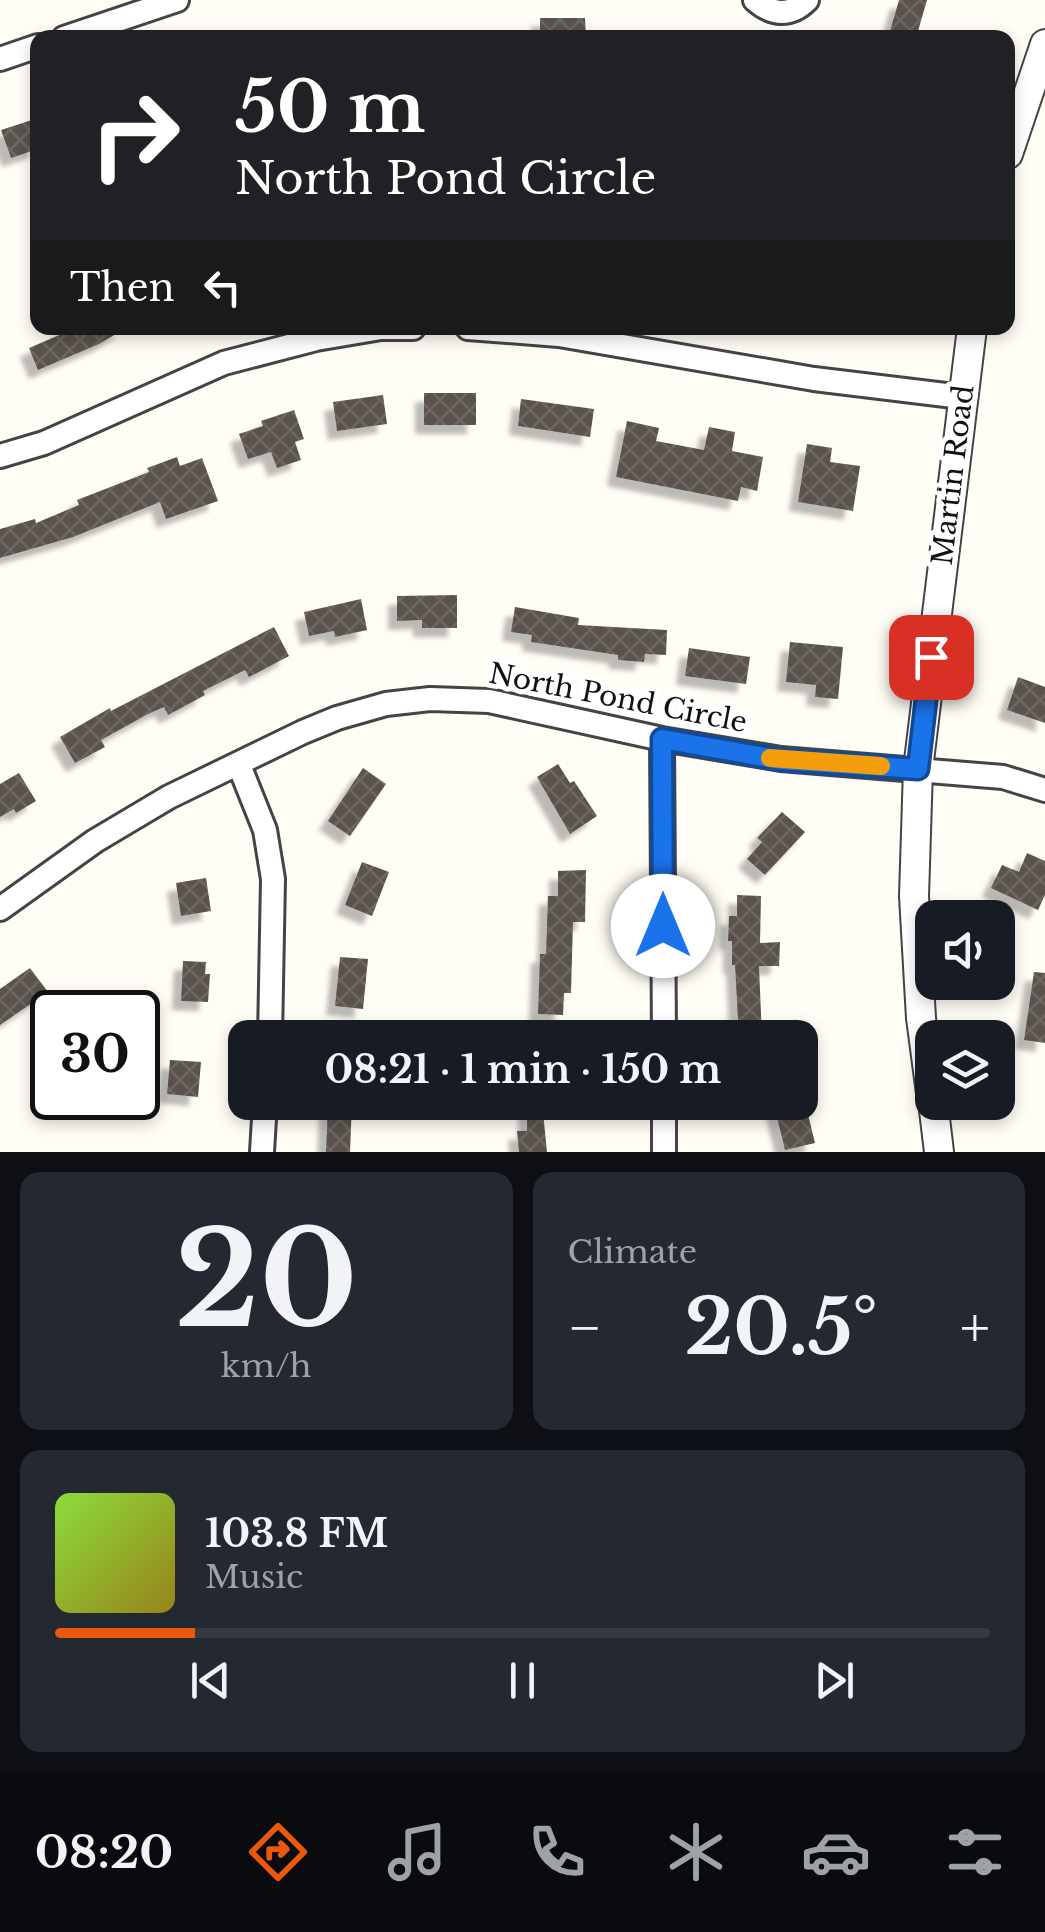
<!DOCTYPE html>
<meta charset="utf-8">
<style>
:root{--surface:#171b24;--page:#242831;--text:#f1f3f6;--muted:#9ea1a6;--line:#363941;--accent:#ea580c}
body{margin:0;font-family:"Libre Baskerville",serif;background:var(--page);color:var(--text);height:100vh;display:flex;flex-direction:column;font-size:38px;white-space:nowrap}
*{box-sizing:border-box;margin:0}
p{font-size:32px;color:var(--muted)}
.icon{flex:none;width:55px;height:55px;fill:none;stroke:currentColor;stroke-width:2;stroke-linecap:round;stroke-linejoin:round}
.map{position:relative;height:1152px;overflow:hidden}
.details{display:flex;flex-direction:column;gap:20px;padding:20px;background:#0d0f14;flex:1}
.details>*{flex:none}
.hud{position:absolute;left:30px;top:30px;width:985px;height:305px;border-radius:20px;box-shadow:0 5px 15px #0003;background:#202124;color:#fff;overflow:hidden}
.controls{position:absolute;left:915px;top:900px;display:grid;gap:20px}
.controls a{display:grid;place-items:center;width:100px;height:100px;border-radius:20px;background:var(--surface);box-shadow:0 5px 15px #0003;font-size:50px}
.speed{position:absolute;left:30px;top:990px;display:flex;gap:20px;font-size:50px;font-weight:700;text-align:center}
.speed>*{display:grid;place-content:center;width:130px;height:130px;border-radius:50%;background:var(--surface);box-shadow:0 5px 15px #0003;line-height:1}
.speed .limit{border:5px solid #111;border-radius:15px;background:#fff;color:#111}
.pin{position:absolute;display:grid;place-items:center;width:85px;height:85px;color:#fff;margin:-42px;border-radius:20px;box-shadow:0 5px 15px #0006}
.me{position:absolute;width:110px;margin:-55px;rotate:0deg;stroke-linejoin:round;filter:drop-shadow(0 0 8px #0008)}
.turn{display:flex;align-items:center;gap:35px;height:210px;padding:0 40px;font-size:45px}
.turn .icon{width:130px;height:130px;stroke-width:2.5}
.turn b{display:block;font-size:70px;line-height:85px}
.then{display:flex;align-items:center;height:95px;padding:0 40px;background:#0003;gap:20px;font-size:38px}
.big{font-size:75px;font-weight:800;line-height:1.1}
.details .card{flex:1;display:flex;flex-direction:column;justify-content:center;gap:15px;min-width:0;padding:0 35px;border-radius:20px;background:var(--page)}
.details .dial{align-items:center;gap:0}
.dial b{font-size:130px;line-height:1}
.song{display:flex;align-items:center;gap:30px}
.cover{width:120px;height:120px;border-radius:15px;background:linear-gradient(135deg,hsl(90 70% 55%),hsl(50 70% 35%))}
.played{height:10px;border-radius:5px;background:linear-gradient(90deg,var(--accent) 15%,var(--line) 15%)}
.keys{display:flex;justify-content:space-around;direction:ltr}
.heat{display:flex;justify-content:space-between;align-items:center;font-size:55px;direction:ltr}
.details .tiles{flex:1;display:grid;gap:20px;grid-template-columns:1fr 1fr}
.card:last-child{grid-column:span 2}
.trip{position:absolute;left:228px;top:1020px;width:590px;height:100px;border-radius:20px;background:var(--surface);box-shadow:0 5px 15px #0003;font-weight:800;line-height:100px;text-align:center}
.menu{display:flex;height:160px;justify-content:space-around;align-items:center;background:#090b0e;color:var(--muted)}
.menu .icon{width:70px;height:70px}
.menu .on{color:var(--accent)}
.menu b{font-size:45px;color:var(--text)}
.map>svg:first-child{display:block}
.building{fill:url(#building-cross-hatch);filter:url(#shadow)}
.lines{fill:none;stroke-linecap:round;stroke-linejoin:round}
.minor-casing{stroke:#444;stroke-width:28}
.tertiary-casing{stroke:#444;stroke-width:32}
.minor{stroke:#fff;stroke-width:22}
.tertiary{stroke:#fff;stroke-width:28}
.route-casing{stroke:#114b97;stroke-width:25}
.route{stroke:#1a73e8;stroke-width:18}
.slow{stroke:#f59e0b;stroke-width:18}
.labels{text-anchor:middle;dominant-baseline:central;stroke-width:10;stroke-linejoin:round;paint-order:stroke}
.street-label{font-size:28px;fill:#111;stroke:#fff}
</style>
<div class="map">
<svg width="1045" height="1152" viewBox="0 0 1045 1152">
<defs>
<pattern id="building-cross-hatch" width="8" height="8" patternUnits="userSpaceOnUse" patternTransform="scale(2.5)"><rect width="8" height="8" fill="#5a524d"/><path d="M0 0l8 8M0 8l8-8" fill="none" stroke="#6d6662"/></pattern>
<filter id="shadow"><feDropShadow dx="-9" dy="9" stdDeviation="2.5" flood-color="#0004"/></filter>
</defs>
<rect width="100%" height="100%" fill="#fffdf5"/>
<!-- building -->
<path class="building" d="M899,0h28l-11,38h-28z
M540,18h45l1,20h-46z
M38,118v31l-27,9 -10,-28z
M62,328h64l-27,16 -61,26 -9,-22 35,-15z
M424,393h52v32h-52z
M383,395l4,29 -50,7 -4,-29z
M521,399l73,10 -4,28 -72,-11z
M294,410l10,29 -9,3 6,18 -24,8 -6,-16 -23,7 -9,-25 24,-8 -2,-5z
M627,421l32,7 -3,13 48,9 5,-23 26,5 -3,19 31,6 -6,34 -16,-4 -3,14 -122,-24z
M807,444l25,4 -2,14 30,4 -7,45 -55,-9z
M177,457l3,9 22,-8 16,43 -52,18 -6,-17 -87,35 -73,21v-29l35,-10 1,4 43,-18 -2,-5 72,-28 -2,-4z
M457,595v33h-35v-8l-25,1v-25z
M361,599l6,31 -32,7 -1,-6 -25,5 -5,-24z
M515,607l64,11 -1,7 89,5 -1,25 -21,-1 -1,8 -26,-2v-5l-87,-13 1,-7 -21,-3z
M274,627l15,29 -40,21 -4,-7 -42,21 2,4 -37,20 -4,-8 -16,7 -47,26 4,7 -30,16 -15,-26 50,-29 1,3z
M790,642l53,5 -5,52 -23,-2 1,-12 -30,-3z
M689,648l61,9 -4,27 -61,-8z
M1018,677l27,10v36l-38,-13z
M558,764l12,19 4,-2 23,35 -27,18 -33,-57z
M363,768l23,16 -36,52 -22,-15z
M19,773l17,28 -20,12 -2,-4 -14,8v-33z
M782,812l23,20 -40,43 -18,-16 15,-17 -5,-4z
M1027,853l18,8v34l-7,15 -47,-22 11,-23 17,7z
M362,862l27,10 -17,44 -27,-11z
M586,870l-1,52h-12l-2,71h-7l-1,22 -25,-1 2,-60h6l2,-58h10v-25z
M206,878l5,33 -30,5 -5,-33z
M737,895l24,1 -1,47 20,-1 -1,24h-20l3,72h-23l-4,-73h-3v-24h-4l1,-25h8z
M340,957l28,2 -5,50 -28,-3z
M183,961l23,1 -1,12h5l-2,28 -27,-1z
M30,968l18,24 -48,33v-36z
M1034,972l11,1v70l-21,-3z
M170,1060l31,2 -3,35 -31,-3z
M328,1102h24l-2,50h-24z
M527,1102h15l5,50h-28l-2,-21h10z
M781,1102h24l10,41 -30,7 -10,-41 7,-2z"/>
<g class="lines">
<!-- minor casing -->
<g class="minor-casing">
<path id="minor" d="M755,0c17,15 35,17 52,0
M64,38l113,-38
M0,59l38,-13
M468,328l91,7 255,44 148,18
M0,456l44,-13 180,-80 92,-24 65,-11h32
M662,739l2,299
M239,765l26,65 8,49 -3,159
M0,909l95,-68 74,-44 134,-65 34,-14 49,-14 44,-5 59,2 173,38 119,20 222,18 42,13
M664,1102v50
M262,1152l3,-50"/>
</g>
<!-- tertiary casing -->
<g class="tertiary-casing">
<path id="tertiary" d="M1008,154l37,-110
M932,1101l-11,-83 -7,-122 4,-127 54,-441
M933,1102l6,50"/>
</g>
<!-- minor -->
<use href="#minor" class="minor"/>
<!-- tertiary -->
<use href="#tertiary" class="tertiary"/>
</g>
<g class="lines">
<!-- route casing -->
<g class="route-casing">
<path id="route" d="M663,926l-1,-187 119,21 137,9 13,-112"/>
</g>
<!-- route -->
<use href="#route" class="route"/>
<!-- slow -->
<path class="slow" d="M770,758l111,8"/>
</g>
<g class="labels">
<!-- street labels -->
<g class="street-label">
<text transform="translate(953 475) rotate(-83)">Martin Road</text>
<text transform="translate(618 698) rotate(11)">North Pond Circle</text>
</g>
</g>
</svg>
<div class="controls">
<a><svg class="icon" aria-label="sound" viewBox="0 0 24 24"><path d="M4 9h4l5-4v14l-5-4H4zM17 9q2 3 0 6"/></svg></a>
<a><svg class="icon" aria-label="layers" viewBox="0 0 24 24"><path d="M12 4l9 5-9 5-9-5zM3 14l9 5 9-5"/></svg></a>
</div>
<div class="speed"><div class="limit">30</div></div>
<div class="pin" style="left:931px;top:657px;background:#d93025"><svg class="icon" aria-label="arrive" viewBox="0 0 24 24"><path d="M6 21V4h12l-3 4 3 4H6"/></svg></div>
<svg class="me" style="left:663px;top:926px" viewBox="-20 -20 40 40"><circle r="19" fill="#fff"/><path d="M0-13L10 11 0 6-10 11z" fill="#1a73e8"/></svg>
<div class="trip">08:21 · 1 min · 150 m</div>
<div class="hud">
<div class="turn"><svg class="icon" aria-label="right" viewBox="0 0 24 24"><path d="M7 20v-9h11M14 6l5 5-5 5"/></svg><div><b>50 m</b>North Pond Circle</div></div>
<div class="then">Then<svg class="icon" aria-label="left" viewBox="0 0 24 24"><path d="M17 20v-9H6M10 6l-5 5 5 5"/></svg></div>
</div>
</div>
<section class="details">
<div class="tiles">
<div class="card dial"><b>20</b><p>km/h</p></div>
<div class="card"><p>Climate</p>
<div class="heat"><a>−</a><b class="big">20.5°</b><a>+</a></div>
</div>
<div class="card">
<div class="song"><i class="cover"></i><div><b>103.8 FM</b><p>Music</p></div></div>
<div class="played"></div>
<div class="keys"><svg class="icon" aria-label="previous" viewBox="0 0 24 24"><path d="M18 5L8 12l10 7zM5 5v14"/></svg><svg class="icon" aria-label="pause" viewBox="0 0 24 24"><path d="M8 5v14M16 5v14"/></svg><svg class="icon" aria-label="next" viewBox="0 0 24 24"><path d="M6 5l10 7-10 7zM19 5v14"/></svg></div>
</div>
</div>
</section>
<nav class="menu">
<b>08:20</b>
<svg class="icon on" aria-label="directions" viewBox="0 0 24 24"><path d="M12 3l9 9-9 9-9-9zM9 14v-3h6M13 9l2 2-2 2"/></svg>
<svg class="icon" aria-label="music" viewBox="0 0 24 24"><path d="M9 18V5l10-2v13"/><circle cx="6" cy="18" r="3"/><circle cx="16" cy="16" r="3"/></svg>
<svg class="icon" aria-label="phone" viewBox="0 0 24 24"><path d="M5 4h4l2 5-3 2q2 4 5 5l2-3 5 2v4C11 20 4 13 5 4z"/></svg>
<svg class="icon" aria-label="climate" viewBox="0 0 24 24"><path d="M12 3v18M4 7l16 10M4 17L20 7"/></svg>
<svg class="icon" aria-label="car" viewBox="0 0 24 24"><path d="M5 17H2v-5l4-1 3-4h7l3 4 3 1v5h-3M9 17h6M6 11h13"/><circle cx="7" cy="17" r="2"/><circle cx="17" cy="17" r="2"/></svg>
<svg class="icon" aria-label="filters" viewBox="0 0 24 24"><path d="M4 7h16M4 17h16"/><circle cx="9" cy="7" r="2"/><circle cx="15" cy="17" r="2"/></svg>
</nav>
